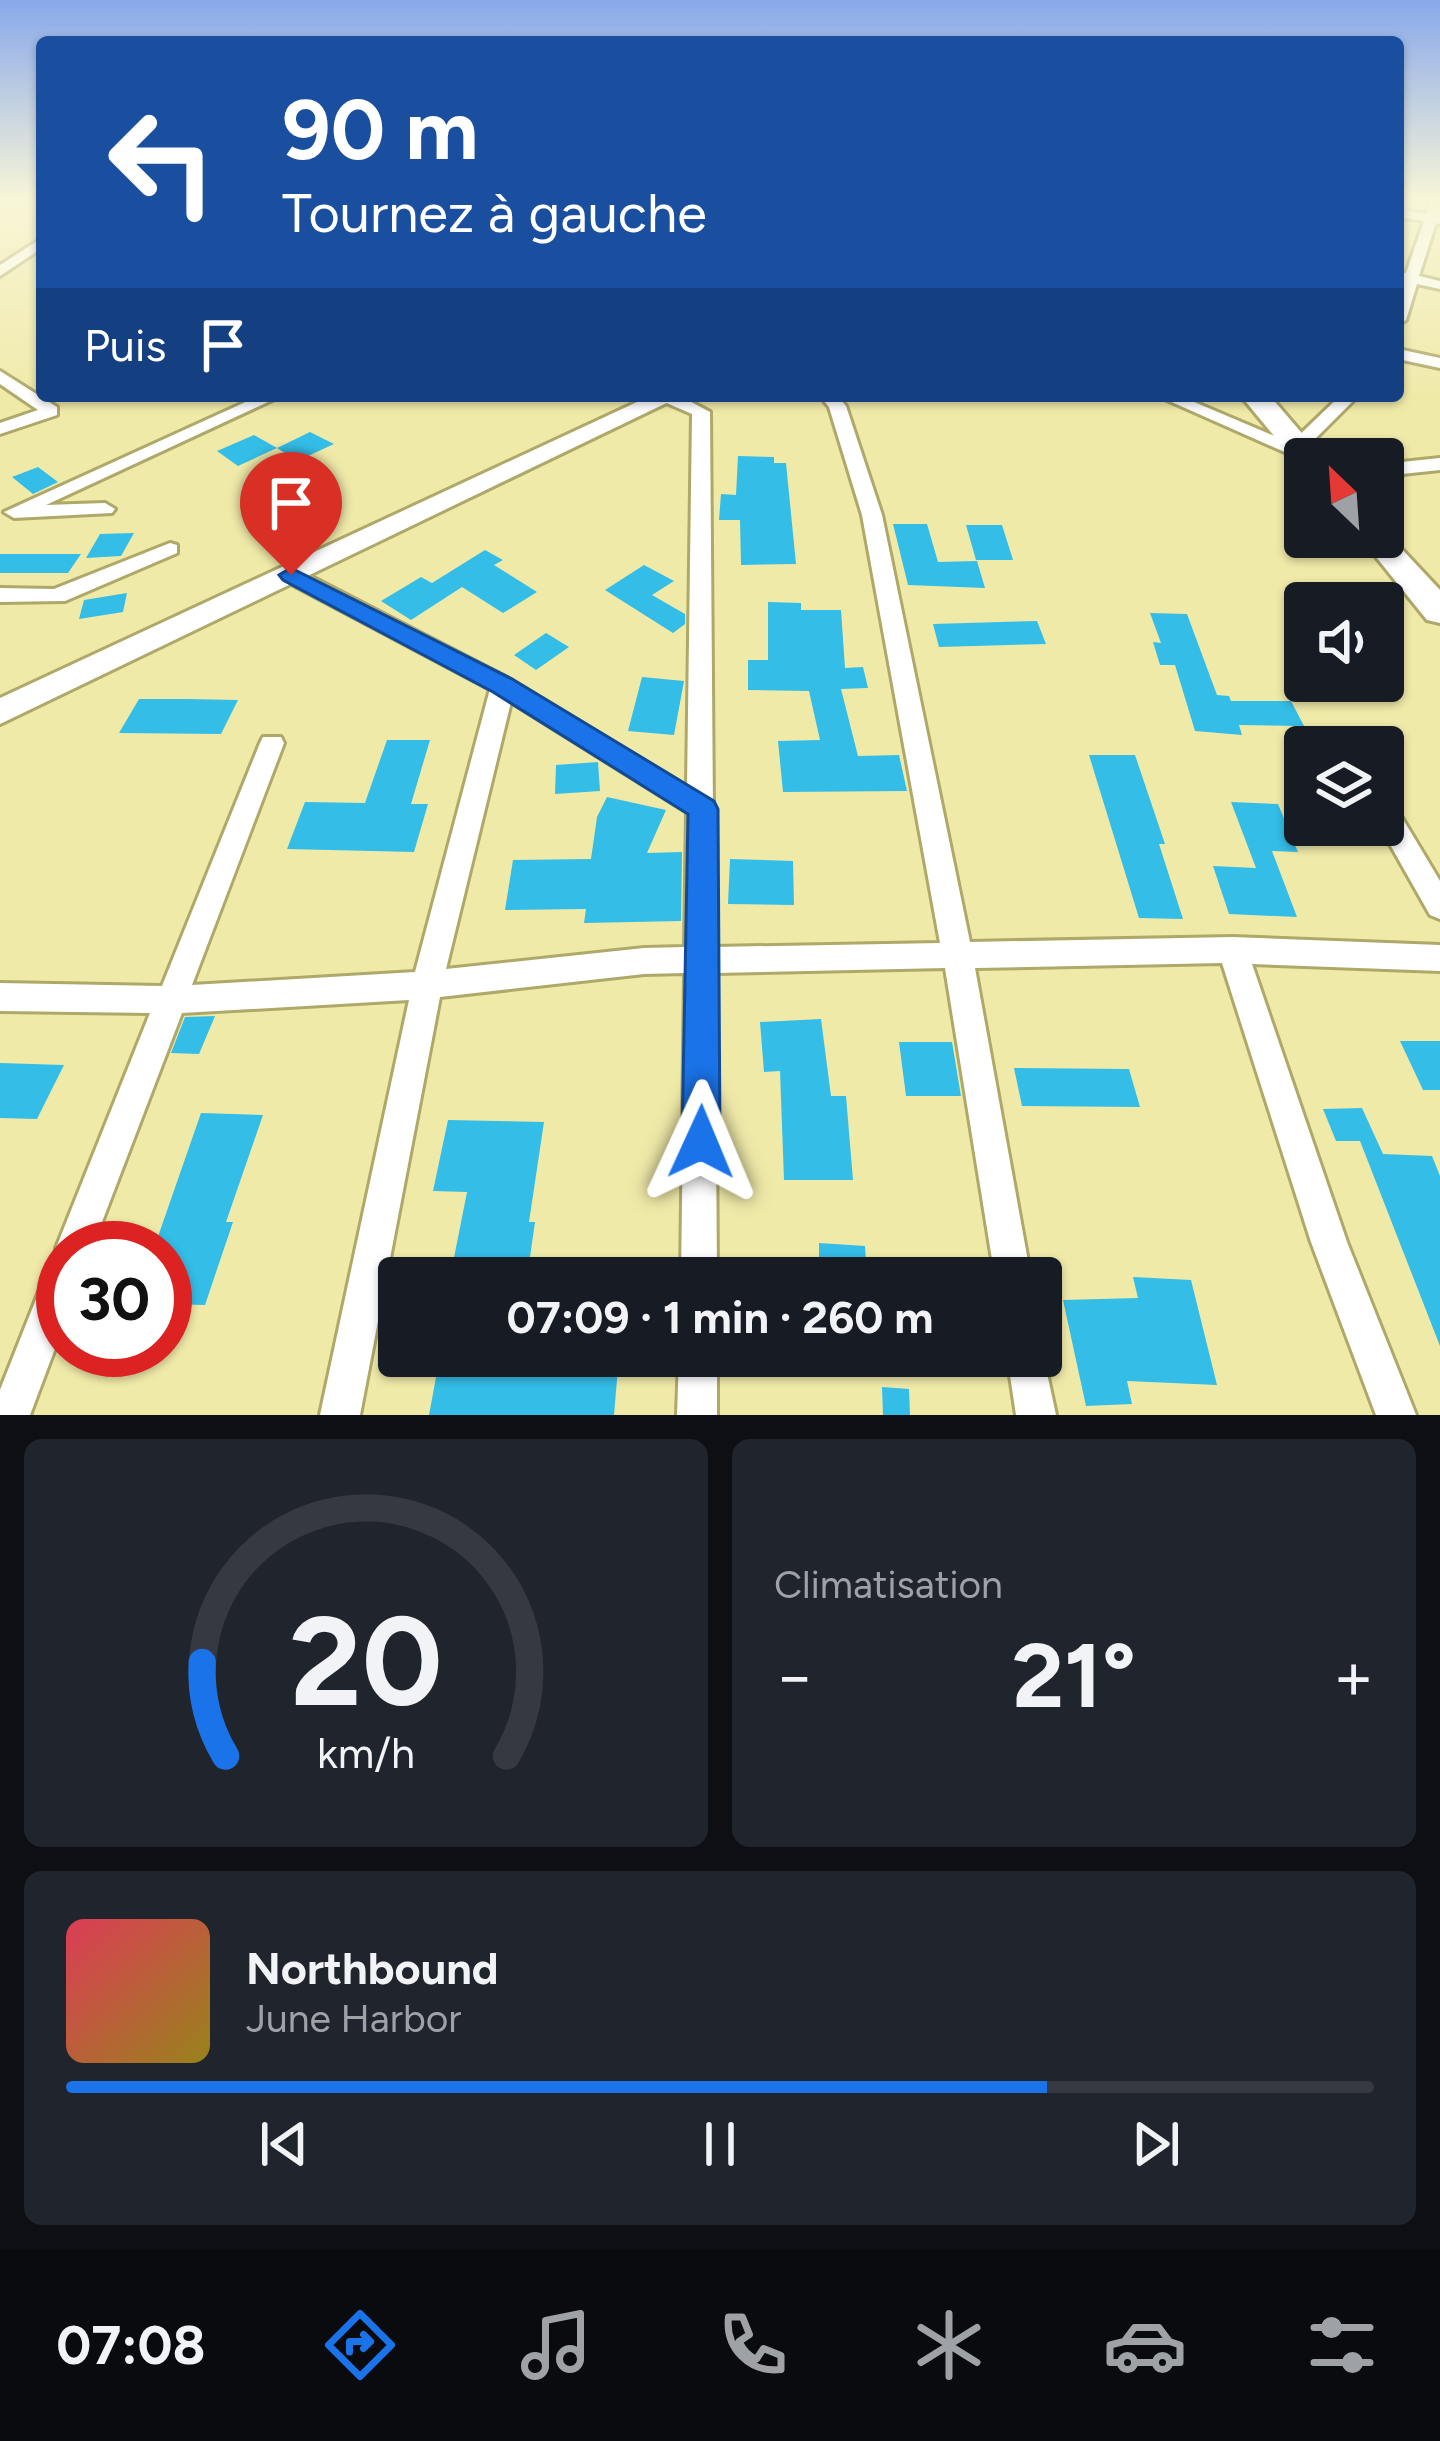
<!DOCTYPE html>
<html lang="fr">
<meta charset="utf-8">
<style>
:root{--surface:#171b24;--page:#20242c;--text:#f1f3f6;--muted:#9ea1a6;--line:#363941;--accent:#1a73e8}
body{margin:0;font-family:Figtree,sans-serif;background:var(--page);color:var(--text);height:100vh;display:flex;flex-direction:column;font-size:45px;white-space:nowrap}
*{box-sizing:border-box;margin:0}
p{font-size:39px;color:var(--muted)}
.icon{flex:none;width:66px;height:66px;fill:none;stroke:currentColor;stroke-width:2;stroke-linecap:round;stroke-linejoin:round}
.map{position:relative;height:1415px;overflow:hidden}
.sheet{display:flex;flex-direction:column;gap:24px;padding:24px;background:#0d0f14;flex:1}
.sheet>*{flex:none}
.banner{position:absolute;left:36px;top:36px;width:1368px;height:366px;border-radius:12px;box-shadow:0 3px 9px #0004;background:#1a4fa0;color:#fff;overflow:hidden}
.needle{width:78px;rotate:335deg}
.tools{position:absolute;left:1284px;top:438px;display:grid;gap:24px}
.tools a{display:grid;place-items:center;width:120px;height:120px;border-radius:12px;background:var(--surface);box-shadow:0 3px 9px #0004;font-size:60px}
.speed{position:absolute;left:36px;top:1221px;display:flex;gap:24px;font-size:60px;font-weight:700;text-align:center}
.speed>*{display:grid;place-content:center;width:156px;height:156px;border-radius:50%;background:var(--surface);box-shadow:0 3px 9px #0004;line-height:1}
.speed .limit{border:18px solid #d22;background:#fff;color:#111}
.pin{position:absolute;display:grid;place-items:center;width:102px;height:102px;color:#fff;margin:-123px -51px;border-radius:50% 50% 50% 0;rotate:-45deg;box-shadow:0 0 12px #0007}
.pin .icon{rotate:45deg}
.me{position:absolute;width:132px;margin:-66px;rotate:1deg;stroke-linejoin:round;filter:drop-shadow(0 0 9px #0008)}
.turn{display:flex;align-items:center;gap:42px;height:252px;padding:0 48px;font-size:54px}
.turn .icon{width:156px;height:156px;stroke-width:2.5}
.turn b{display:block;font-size:84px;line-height:102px}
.then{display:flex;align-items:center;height:114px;padding:0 48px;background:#0003;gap:24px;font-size:45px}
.big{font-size:90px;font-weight:700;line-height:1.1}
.sheet .card{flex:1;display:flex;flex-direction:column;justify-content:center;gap:18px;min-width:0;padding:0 42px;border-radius:18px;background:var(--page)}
.sheet .dial{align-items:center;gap:0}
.dial svg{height:312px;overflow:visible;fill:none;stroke:var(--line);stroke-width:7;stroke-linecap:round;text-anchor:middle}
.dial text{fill:var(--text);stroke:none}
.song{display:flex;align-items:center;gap:36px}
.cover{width:144px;height:144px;border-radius:18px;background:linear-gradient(135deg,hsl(350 70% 55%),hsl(50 70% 35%))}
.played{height:12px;border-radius:6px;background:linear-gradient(90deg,var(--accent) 75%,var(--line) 75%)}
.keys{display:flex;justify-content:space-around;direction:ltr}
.heat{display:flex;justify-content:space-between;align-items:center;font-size:66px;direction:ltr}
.sheet .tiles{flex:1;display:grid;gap:24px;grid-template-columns:1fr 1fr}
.card:last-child{grid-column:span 2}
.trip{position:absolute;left:378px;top:1257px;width:684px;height:120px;border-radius:12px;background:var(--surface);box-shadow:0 3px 9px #0004;font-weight:700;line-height:120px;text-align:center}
.tabs{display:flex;height:192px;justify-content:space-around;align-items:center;background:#090b0e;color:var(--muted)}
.tabs .icon{width:84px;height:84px}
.tabs .on{color:var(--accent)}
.tabs b{font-size:54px;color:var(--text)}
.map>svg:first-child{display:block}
.building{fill:#34bde7}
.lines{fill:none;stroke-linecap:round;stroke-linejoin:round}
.minor-casing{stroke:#aea869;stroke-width:6}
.secondary-casing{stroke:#aea869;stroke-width:6}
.trunk-casing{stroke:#aea869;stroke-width:6}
.minor{fill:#fff;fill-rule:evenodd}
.secondary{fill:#fff;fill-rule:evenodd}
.trunk{fill:#fff;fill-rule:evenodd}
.route{fill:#1a73e8;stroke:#114b97;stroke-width:3}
</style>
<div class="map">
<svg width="1440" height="1415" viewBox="0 0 1440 1415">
<rect width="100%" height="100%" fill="#f0eaa9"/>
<!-- building -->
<path class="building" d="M310,432l24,12 -37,17 -20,-13z
M254,435l23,13 -39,18 -21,-15z
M738,456l36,1v6h12l10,101 -55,1 -1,-45h-21l2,-26 15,1z
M38,467l20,15 -25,12 -21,-17z
M893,524h34l11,38 39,-1 8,27 -77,-3z
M966,525h36l11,35h-37z
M134,533l-13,23 -35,2 14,-24z
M485,550l18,10 -9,5 43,27 -34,21 -41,-26 -51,33 -30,-19 40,-24 11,6z
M0,554h81l-13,19h-68z
M644,565l30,16 -22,14 33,19v10l-12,9 -68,-43z
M127,593l-4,19 -44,7 5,-19z
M768,602l33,1v7h40l4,58 18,-1 5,21 -27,1 17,67 41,-1 8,36 -124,1 -5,-51 42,-1 -11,-49 -61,-1v-30h20z
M1150,613l37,1 30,81 12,1 2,5h60l13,25 -65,-1 3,10 -47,-4 -20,-66h-15l-7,-23 8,1z
M1037,621l9,23 -107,3 -6,-23z
M546,633l23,14 -33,23 -22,-15z
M642,677l42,4 -10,54 -46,-4z
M139,699h49l50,1 -17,34 -102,-1z
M387,740h43l-19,64h17l-14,48 -127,-3 18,-47 60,1z
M1089,755h46l30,89h-6l24,75 -44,-1z
M598,762l2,29 -45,3 1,-29z
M607,797l59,13 -19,43 35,-1 -1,69 -97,2 2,-14 -81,1 8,-50 78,-1 6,-42z
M1231,802l47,2 20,48 -26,-1 25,66 -68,-3 -16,-48 43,2z
M730,859l63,2 1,44 -66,-1z
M215,1016l-16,38 -28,-1 14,-36z
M821,1019l10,77h15l7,84h-69l-4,-109 -16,1 -4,-50z
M1400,1041h40v49h-17z
M899,1042h53l9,54h-55z
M0,1063l64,2 -27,54 -37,-1z
M1014,1068l115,1 11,38 -118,-1z
M1362,1108l21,46 49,2 8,20v170l-80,-205h-24l-13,-32z
M201,1113l62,2 -37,107h7l-28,83 -40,-1v-56h-11z
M448,1120l96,2 -15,100h6l-8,56h-77l17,-86 -34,-1z
M819,1243l46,3 2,32h-48z
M1133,1277l58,3 26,105 -90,-4 5,23 -46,2 -23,-106 75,-2z
M440,1356h179l-5,59h-185z
M882,1387l27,2 1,26h-27z"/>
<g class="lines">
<!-- minor casing -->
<g class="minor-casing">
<path id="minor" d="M1431,200h9v24l-4,-1 -17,53 21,5v8l-23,-5 -11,36 -8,5v-28l5,-16 -5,-1v-8l8,1 18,-52 -26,-4v-8l28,5z
M42,238v10l-42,28v-11z
M1398,349l42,9v10l-42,-9z
M0,371l57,36v8l-57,19v-11l38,-13 -38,-26z
M259,396h22l-235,109 59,-2 10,6 -3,4 -98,5 -10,-6z
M660,396h20l30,16 4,535 226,-4 -78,-428 -33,-108 -9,-11h17l9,10 36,109 88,427 263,-5 207,8v26l-188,-7 95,278 69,173h-40l-65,-173 -89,-279 -247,5 56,310h-36l-50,-310 -230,5 2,305h-36l4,-305 -41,1 -204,23 -80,418h-40l89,-415 -227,13 -90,235h-29v79l-33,88h-30v-25l50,-126 11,-4 -5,-12 94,-235 -150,-2v-28l162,3 98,-243 3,-6h18l3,6 -92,242 223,-13 75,-283 -206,-109 -3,-5 3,-5h14l213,110 176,107 5,-373 -30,-13zM511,702l176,110 -2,135 -41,1 -198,21z
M1158,396h22l111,47 49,-47h18l-53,53 10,7 -10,5z
M1440,458v12l-57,6v-12z
M170,543l7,2v8l-112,48 -65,1v-14l54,1z
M1383,798l9,3 48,80v38l-10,-4 -51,-90h4z
M1041,1345l15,70h-40l-9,-59h34z
M679,1356h38v59h-40z"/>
</g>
<!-- secondary casing -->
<g class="secondary-casing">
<path id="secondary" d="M650,396h31l-681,328v-26z"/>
</g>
<!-- trunk casing -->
<g class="trunk-casing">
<path id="trunk" d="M1241,396h29l54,63h-19v8l-7,-2z
M1383,529l57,61v33l-13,-3 -67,-83h23z"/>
</g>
<!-- minor -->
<use href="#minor" class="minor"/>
<!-- secondary -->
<use href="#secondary" class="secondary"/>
<!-- trunk -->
<use href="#trunk" class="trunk"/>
</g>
<!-- sky -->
<linearGradient id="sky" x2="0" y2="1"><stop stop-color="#88a8ea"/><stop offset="0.5" stop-color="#f8f6d8"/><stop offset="1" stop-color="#f8f6d8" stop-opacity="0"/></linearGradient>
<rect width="1440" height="398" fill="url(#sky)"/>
<!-- route -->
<path class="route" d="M291,568l221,111 202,122 4,8 2,333 -5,13 -14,6 -14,-6 -5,-13 6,-328 -195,-122 -210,-112 -4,-5z"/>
</svg>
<div class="tools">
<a><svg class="needle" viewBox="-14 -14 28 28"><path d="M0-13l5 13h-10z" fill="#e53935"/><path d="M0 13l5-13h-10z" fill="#9ea1a6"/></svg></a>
<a><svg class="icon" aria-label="sound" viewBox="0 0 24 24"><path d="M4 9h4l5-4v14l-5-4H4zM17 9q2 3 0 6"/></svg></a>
<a><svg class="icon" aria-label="layers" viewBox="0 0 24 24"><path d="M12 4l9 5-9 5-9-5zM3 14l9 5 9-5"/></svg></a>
</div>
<div class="speed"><div class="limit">30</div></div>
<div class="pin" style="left:291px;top:575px;background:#d93025"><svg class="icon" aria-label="arrive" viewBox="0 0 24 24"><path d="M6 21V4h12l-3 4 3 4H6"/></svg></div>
<svg class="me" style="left:701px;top:1142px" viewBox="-20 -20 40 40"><path d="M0-17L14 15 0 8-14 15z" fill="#1a73e8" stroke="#fff" stroke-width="4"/></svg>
<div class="trip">07:09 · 1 min · 260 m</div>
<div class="banner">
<div class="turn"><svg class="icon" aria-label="left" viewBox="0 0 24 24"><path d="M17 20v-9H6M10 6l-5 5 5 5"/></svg><div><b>90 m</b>Tournez à gauche</div></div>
<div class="then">Puis<svg class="icon" aria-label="arrive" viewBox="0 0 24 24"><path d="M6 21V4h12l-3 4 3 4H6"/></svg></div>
</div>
</div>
<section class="sheet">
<div class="tiles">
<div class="card dial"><svg viewBox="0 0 100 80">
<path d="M14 69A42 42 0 1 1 86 69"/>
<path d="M14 69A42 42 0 0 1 8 45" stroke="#1a73e8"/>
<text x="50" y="56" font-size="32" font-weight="700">20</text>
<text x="50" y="72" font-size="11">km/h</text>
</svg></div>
<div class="card"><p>Climatisation</p>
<div class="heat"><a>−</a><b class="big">21°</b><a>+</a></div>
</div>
<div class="card">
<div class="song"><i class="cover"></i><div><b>Northbound</b><p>June Harbor</p></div></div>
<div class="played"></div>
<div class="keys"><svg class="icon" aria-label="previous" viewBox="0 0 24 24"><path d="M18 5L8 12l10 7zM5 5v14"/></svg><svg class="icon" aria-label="pause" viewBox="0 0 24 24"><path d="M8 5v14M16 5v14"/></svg><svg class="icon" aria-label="next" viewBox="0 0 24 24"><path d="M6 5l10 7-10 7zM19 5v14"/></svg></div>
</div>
</div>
</section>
<nav class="tabs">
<b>07:08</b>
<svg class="icon on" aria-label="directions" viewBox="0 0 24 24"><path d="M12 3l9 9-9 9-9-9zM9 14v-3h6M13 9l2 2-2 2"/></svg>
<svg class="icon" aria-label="music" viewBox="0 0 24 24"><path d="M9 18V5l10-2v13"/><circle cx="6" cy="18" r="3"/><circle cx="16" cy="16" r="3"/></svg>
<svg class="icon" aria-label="phone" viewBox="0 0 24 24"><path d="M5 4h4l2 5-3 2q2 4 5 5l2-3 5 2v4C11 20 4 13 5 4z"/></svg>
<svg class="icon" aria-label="climate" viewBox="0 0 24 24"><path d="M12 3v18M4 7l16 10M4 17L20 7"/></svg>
<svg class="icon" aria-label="car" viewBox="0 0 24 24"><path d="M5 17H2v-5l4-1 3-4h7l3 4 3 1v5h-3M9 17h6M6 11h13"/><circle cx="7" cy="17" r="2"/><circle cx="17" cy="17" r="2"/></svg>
<svg class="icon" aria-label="filters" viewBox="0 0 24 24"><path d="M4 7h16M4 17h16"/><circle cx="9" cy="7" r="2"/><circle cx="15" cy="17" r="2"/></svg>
</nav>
